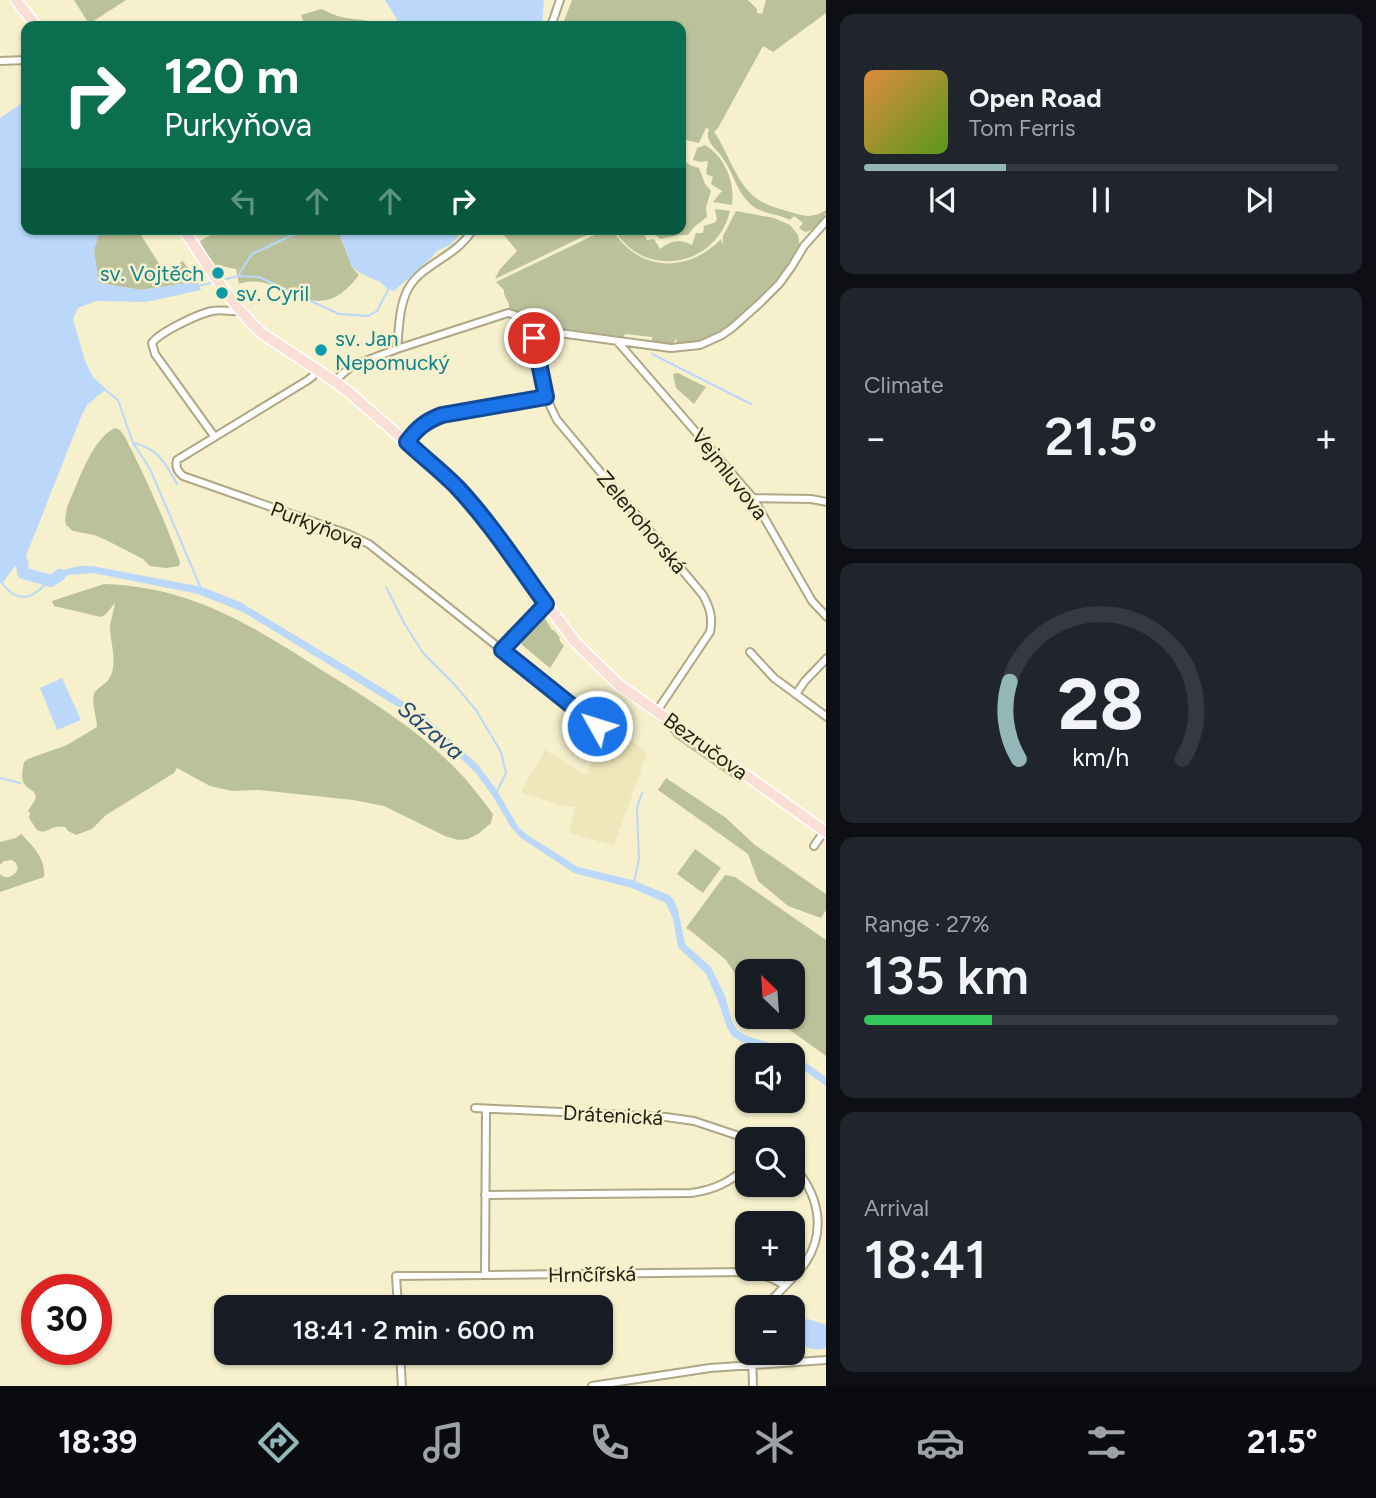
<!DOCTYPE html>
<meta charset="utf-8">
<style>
:root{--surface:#171b24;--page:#20242c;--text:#f1f3f6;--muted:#9ea1a6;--line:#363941;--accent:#93b6b9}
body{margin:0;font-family:Figtree,sans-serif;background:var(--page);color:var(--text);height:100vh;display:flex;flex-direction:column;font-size:26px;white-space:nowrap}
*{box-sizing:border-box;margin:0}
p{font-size:23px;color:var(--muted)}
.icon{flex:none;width:38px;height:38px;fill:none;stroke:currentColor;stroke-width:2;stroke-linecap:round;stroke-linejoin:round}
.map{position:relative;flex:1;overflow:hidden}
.panel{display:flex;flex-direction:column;gap:14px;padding:14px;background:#0d0f14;width:550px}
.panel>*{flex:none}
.hud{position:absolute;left:21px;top:21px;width:665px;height:214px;border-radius:14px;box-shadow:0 2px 5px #0004;background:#0b6e4f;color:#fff;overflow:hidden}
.needle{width:46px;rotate:335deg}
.buttons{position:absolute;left:735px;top:959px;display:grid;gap:14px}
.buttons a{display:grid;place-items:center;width:70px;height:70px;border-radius:14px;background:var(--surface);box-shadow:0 2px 5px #0004;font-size:35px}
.speed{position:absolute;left:21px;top:1274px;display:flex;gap:14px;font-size:35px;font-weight:700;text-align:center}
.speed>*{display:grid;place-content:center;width:91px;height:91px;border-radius:50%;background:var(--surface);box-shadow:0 2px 5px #0004;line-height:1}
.speed .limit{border:10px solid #d22;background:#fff;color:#111}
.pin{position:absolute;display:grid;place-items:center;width:60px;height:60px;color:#fff;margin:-30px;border:4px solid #fff;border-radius:50%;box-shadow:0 2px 7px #0007}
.me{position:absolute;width:77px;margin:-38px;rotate:309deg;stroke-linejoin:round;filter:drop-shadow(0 0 5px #0008)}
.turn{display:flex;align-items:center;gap:24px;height:147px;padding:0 28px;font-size:32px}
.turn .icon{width:91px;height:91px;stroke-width:2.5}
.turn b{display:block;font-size:49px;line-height:60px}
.lanes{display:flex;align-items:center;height:66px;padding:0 28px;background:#0003;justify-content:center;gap:35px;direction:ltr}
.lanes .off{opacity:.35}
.big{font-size:52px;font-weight:600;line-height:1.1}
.panel .widget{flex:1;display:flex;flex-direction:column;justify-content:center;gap:10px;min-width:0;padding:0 24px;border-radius:14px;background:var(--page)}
.panel .dial{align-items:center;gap:0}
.dial svg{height:182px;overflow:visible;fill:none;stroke:var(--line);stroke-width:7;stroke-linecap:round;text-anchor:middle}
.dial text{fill:var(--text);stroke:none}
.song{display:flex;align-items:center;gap:21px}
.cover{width:84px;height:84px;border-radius:10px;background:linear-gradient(135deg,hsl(30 70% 55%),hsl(90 70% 35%))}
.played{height:7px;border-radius:4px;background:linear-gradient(90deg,var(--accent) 30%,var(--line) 30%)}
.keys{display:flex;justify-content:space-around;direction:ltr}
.heat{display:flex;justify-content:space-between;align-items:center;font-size:38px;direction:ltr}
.charge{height:10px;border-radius:5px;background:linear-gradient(90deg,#34c759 27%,var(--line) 0)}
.trip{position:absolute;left:214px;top:1295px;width:399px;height:70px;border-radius:14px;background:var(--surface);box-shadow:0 2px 5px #0004;font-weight:600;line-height:70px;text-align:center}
.tabs{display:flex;height:112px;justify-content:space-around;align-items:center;background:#090b0e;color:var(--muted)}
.tabs .icon{width:49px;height:49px}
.tabs .current{color:var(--accent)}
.tabs b{font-size:32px;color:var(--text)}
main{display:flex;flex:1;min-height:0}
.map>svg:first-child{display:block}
.built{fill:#efe6bb}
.green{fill:#bbc29b}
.water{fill:#bbd8fb}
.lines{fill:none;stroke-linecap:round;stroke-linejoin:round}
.stream{stroke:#bbd8fb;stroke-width:2}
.river{stroke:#bbd8fb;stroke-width:12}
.minor-casing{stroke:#aea886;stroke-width:10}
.primary-casing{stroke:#fff;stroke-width:13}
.minor{stroke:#fff;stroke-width:6}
.primary{stroke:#fadfd7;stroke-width:10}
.route-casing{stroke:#114b97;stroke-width:18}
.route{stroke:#1a73e8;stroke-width:12}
.culture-dot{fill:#0f9aa8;stroke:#f6f0cc;stroke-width:2.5}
.labels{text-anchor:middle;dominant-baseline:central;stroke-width:5;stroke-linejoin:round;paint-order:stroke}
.culture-label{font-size:21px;fill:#0d838f;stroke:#f6f0cc;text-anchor:start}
.street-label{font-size:21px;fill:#252215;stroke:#f6f0cc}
.water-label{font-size:23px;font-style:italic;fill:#204773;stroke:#f6f0cc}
</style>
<main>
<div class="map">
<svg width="827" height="1386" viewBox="0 0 827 1386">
<rect width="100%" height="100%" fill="#f6f0cc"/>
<!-- built -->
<path class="built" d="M610,724l37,29 -33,93 -44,-13 5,-26 -11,-1 -41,-12 -1,-4 23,-40 42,26 15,-48z"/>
<!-- green -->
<path class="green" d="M74,0h52l-37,24z
M572,0h176l9,9v4l5,1 4,-14h60v13l-53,39 -10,-6 -45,82 -4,4c14,19 23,55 45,68 9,6 20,9 31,12 15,5 23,6 36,-2v3c-5,7 -11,18 -21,19l-6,-4 4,-5 -9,-7 -4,4c-11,-6 -25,-6 -36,-13 -19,-15 -19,-33 -32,-50 -4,-6 -11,-11 -13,-17 -2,-5 -1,-7 0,-11l-3,-1 -7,15 -18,-4v-113h-119z
M321,9c6,2 12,6 17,7 10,3 20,3 30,5l3,5h-66l-4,-11z
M705,145c20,12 30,37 27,60l-19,-3 9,-11 -11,-7 2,-7 -7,-3 2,-13 -8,1 -7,-2 4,-12z
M681,159l9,6 9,3 6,16 6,7 -5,16 1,10 -13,10 -6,8h-10l-17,4 -14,-10h34v-27l4,-12 -4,-2z
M715,209l15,2c-13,55 -84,69 -114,21v-3h16l-1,5h13l3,6 7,-1 6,10c11,-8 19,-11 32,-4l4,-12h7l1,-7 12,-4 -1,-1 2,-1z
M736,211l38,7 16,7 8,10 2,12 -15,26 -42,44 -37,23 -16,5 -17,2 4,-7 -1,-1 -4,6 -20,-2v-6l-27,-3 -2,4 -34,-3 -3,-4 -1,1 1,2c-13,-1 -28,-2 -40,-6 -13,-4 -23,-14 -37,-18v-6l-5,-10v-4l-8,-8 111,-53h5c26,43 75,45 109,10l2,6v-9z
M113,229h24l28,44 18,-12 16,24 -6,-3 -52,8 -43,-7 -4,-33 4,-14z
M221,229h119v7l12,31 7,8c-46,61 -75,-7 -120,9l-3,-15 -24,-5 -8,-12 -4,-11z
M499,229h100l-104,50 5,-10 17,-18z
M678,373l28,14 -12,17 -18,-16 -3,-14z
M115,428l5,2 5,7c21,41 39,82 55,125l-1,4 -13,2 -16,-2 -7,-7 -37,-19 -12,-5 -21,-4 -7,-6 -1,-5 2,-13c11,-23 24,-68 48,-79z
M104,584c90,3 150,43 224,90 45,28 90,56 128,95 13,13 25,29 37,45l-2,9 -13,11 -10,5 -10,1 -13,-4 -61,-30 -31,-6 -94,-10 -27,1 -22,-5 -33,-18 -3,5 -68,42 -14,14 -16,6 -8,-4 -3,-4c-11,-2 -13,2 -22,5l-6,-2 -8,-12 1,-5 -2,-2c2,-4 5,-7 7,-11 4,-11 -10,-10 -12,-19 -2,-5 0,-14 1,-19l4,-3 39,-14 30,-18c0,-8 -6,-26 -3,-33 5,-10 16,-8 19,-26 2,-13 -2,-25 -3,-38 0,-10 4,-18 5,-27l-9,11 -5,3 -47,-11 -2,-5z
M542,617h2l8,13h2l6,8 -1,2 5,6 -14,22 -28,-23 -1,-8z
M578,654l52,44 113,81 -3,4 -65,-45 -10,-12 -55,-42z
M666,778l60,40 29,27 71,49v16l-5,8 -33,-12 -30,-25 -10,-27 -90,-64z
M21,834c12,12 25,25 23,43l-44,15v-18c6,6 14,3 18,-5l-2,-6 -4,-3 -8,1 -4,4v-23l16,-4z
M695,849l26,19 -18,25 -26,-19z
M725,875l10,2 91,63v116l-54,-39h21v-46h-46v21l-21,-32 -35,-29 -5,-3z"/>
<!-- water -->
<path class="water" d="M385,0h159l-2,26h-141z
M25,101l1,128h87l-15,7 -4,14 5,33 42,7 52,-8 6,3 2,5 -55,12 -50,-1 -18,7 -5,11 12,42 8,16 13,12 -19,16 -6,12 -53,134 -6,11c-10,3 -13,16 -22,22v-466z
M340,229h123l-11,15 -15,7 -6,7 -37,33 -9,-4 -5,-5 -20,-9 -8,-6 -12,-31z
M79,566h13l110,21 38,15 144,87 41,27 53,49 18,24 23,39 7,6 52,33 54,13 37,15 5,5 4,10 7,34 26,23 14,29 7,25 5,9 10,6 36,11 43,30v9l-33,-24v-7h-10l-40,-12 -11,-7 -5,-9 -9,-26 -12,-27 -28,-27 -5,-28 -7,-16 -34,-15 -58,-15 -53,-35 -10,-11 -19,-32 -16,-22 -53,-50 -15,-10 -165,-101 -45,-18 -105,-21 -25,2 -15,9 -8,-2c9,-10 21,-13 34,-16z
M62,678l19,42 -24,10 -17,-42z
M808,1319l18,6v23c-13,4 -23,-1 -33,-10v-11l4,-6z"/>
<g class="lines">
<!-- stream -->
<path class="stream" d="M239,274l13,-20 51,-24 17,1
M222,280l17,-4 20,1 80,37 29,2 9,-5 12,-23
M199,286l15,-4
M652,354l99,50
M104,389l14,11 15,43 17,26 50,117
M134,443c25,6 31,20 43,41
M2,581c4,11 18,20 30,14 5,-3 11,-8 15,-12
M386,587l18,36 19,30 31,31 22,26 25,42 5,21 -9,18
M0,778l20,5
M634,882l5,-23 -2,-51 5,-15"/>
<!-- river -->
<path class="river" d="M17,548l5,14 1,11 28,8 9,-6"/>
<!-- minor casing -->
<g class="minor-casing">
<path id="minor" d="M551,26l9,-26
M0,61l26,-1
M534,327c0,32 8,65 23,93l146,175c7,13 10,22 7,37l-53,79
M617,341l136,157 59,103 15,16
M397,349c2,-20 2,-43 11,-60 14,-26 48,-31 65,-60
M317,370l-4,6 -5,4 -131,80c-2,7 1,12 6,16l165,58 21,10 133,106 44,-46
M334,381l18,-15 45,-17 111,-36c15,3 22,13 36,18l127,17 29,-3 22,-10 10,-7 29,-26 18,-18 13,-18 12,-20 23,-26
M214,436l-59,-82 -3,-11c8,-11 46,-29 60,-32 9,-2 19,1 28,0
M406,442c12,-15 19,-21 36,-27l104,-18
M753,498l58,1 16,3
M502,650l95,76
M750,652l24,26 53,39
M796,694l9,-13 22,-23
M814,846l11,-16
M475,1108l191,9 28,4 54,18
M485,1195l206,-2c23,-3 39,-11 56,-26
M485,1275l1,-166
M398,1307l-2,-31 348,-4c16,0 28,5 41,14
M766,1307c12,-16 29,-29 40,-45 21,-33 12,-69 -13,-96
M400,1353l2,33
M752,1353l1,33
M592,1386l118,-18 117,-8"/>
</g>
<!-- primary casing -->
<g class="primary-casing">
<path id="primary" d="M16,0l20,26
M183,229c25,36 47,76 80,105l71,47 17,13 105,92 25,30 95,127 42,41 209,149"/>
</g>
<!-- minor -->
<use href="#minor" class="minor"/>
<!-- primary -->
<use href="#primary" class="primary"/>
</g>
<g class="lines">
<!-- route casing -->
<g class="route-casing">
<path id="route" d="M534,338l12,59 -104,18c-16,6 -25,13 -35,27 16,15 33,28 49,44 34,36 61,78 90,118l-44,46 95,76"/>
</g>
<!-- route -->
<use href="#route" class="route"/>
</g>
<!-- markers -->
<g class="culture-dot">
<circle cx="218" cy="273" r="7"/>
<circle cx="222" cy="293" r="7"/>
<circle cx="321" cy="350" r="7"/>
</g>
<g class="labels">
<!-- culture labels -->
<g class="culture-label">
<text x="204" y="273" text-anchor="end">sv. Vojtěch</text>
<text x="236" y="293">sv. Cyril</text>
<text x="335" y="338">sv. Jan<tspan x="335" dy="24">Nepomucký</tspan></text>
</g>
<!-- street labels -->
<g class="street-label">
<text transform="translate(730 474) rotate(52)">Vejmluvova</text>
<text transform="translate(642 522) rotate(50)">Zelenohorská</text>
<text transform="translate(317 525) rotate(21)">Purkyňova</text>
<text transform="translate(706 746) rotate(36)">Bezručova</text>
<text transform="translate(613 1115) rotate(3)">Drátenická</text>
<text transform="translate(592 1274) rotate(-1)">Hrnčířská</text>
</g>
<!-- water labels -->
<g class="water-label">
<text transform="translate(431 730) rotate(40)">Sázava</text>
</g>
</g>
</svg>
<div class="buttons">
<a><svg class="needle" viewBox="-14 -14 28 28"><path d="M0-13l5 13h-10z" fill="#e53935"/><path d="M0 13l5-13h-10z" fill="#9ea1a6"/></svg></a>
<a><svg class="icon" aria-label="sound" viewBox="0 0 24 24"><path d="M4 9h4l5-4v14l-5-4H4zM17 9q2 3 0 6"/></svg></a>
<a><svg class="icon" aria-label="search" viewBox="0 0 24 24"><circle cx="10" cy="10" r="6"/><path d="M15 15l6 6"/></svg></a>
<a>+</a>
<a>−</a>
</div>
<div class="speed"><div class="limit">30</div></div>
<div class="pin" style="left:534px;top:338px;background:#d93025"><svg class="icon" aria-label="arrive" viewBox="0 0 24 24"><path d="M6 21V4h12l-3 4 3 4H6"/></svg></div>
<svg class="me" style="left:597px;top:726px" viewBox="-20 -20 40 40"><circle r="17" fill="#1a73e8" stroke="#fff" stroke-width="3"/><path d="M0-11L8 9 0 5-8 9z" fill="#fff"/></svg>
<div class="trip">18:41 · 2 min · 600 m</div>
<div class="hud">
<div class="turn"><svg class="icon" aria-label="right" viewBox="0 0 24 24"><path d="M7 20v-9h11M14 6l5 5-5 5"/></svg><div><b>120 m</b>Purkyňova</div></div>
<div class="lanes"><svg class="icon off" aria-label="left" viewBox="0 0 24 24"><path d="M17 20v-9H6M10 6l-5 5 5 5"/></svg><svg class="icon off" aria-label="ahead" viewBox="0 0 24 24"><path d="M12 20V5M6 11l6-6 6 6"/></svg><svg class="icon off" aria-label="ahead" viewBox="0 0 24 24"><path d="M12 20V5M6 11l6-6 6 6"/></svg><svg class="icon" aria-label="right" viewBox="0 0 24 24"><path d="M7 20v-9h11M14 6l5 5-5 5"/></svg></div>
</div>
</div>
<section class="panel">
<div class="widget">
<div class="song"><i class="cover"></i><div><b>Open Road</b><p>Tom Ferris</p></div></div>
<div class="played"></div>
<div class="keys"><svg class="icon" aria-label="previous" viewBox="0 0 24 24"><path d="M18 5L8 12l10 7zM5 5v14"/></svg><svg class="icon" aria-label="pause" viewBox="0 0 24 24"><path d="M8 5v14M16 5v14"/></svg><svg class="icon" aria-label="next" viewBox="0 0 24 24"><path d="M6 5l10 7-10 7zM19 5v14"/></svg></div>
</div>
<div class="widget"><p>Climate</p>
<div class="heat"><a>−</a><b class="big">21.5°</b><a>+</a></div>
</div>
<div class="widget dial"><svg viewBox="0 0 100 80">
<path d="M14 69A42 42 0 1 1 86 69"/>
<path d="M14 69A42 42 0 0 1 10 35" stroke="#93b6b9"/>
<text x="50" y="56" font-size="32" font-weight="700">28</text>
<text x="50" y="72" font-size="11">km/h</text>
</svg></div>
<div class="widget"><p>Range · 27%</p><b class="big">135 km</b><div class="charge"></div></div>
<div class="widget"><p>Arrival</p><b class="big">18:41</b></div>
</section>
</main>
<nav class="tabs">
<b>18:39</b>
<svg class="icon current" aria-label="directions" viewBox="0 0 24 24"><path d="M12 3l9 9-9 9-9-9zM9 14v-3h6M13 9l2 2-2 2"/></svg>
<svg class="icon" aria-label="music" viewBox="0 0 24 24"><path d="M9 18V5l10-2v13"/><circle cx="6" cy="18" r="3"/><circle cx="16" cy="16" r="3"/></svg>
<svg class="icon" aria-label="phone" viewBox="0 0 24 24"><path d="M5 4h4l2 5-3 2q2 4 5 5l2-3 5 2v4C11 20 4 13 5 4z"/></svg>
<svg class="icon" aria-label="climate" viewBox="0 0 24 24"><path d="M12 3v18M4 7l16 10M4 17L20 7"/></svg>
<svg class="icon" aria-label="car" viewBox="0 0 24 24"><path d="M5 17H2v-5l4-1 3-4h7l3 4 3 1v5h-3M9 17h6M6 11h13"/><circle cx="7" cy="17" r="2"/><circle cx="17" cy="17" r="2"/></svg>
<svg class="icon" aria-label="filters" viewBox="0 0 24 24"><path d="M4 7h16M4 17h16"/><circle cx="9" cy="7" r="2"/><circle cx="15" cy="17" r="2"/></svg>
<b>21.5°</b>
</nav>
